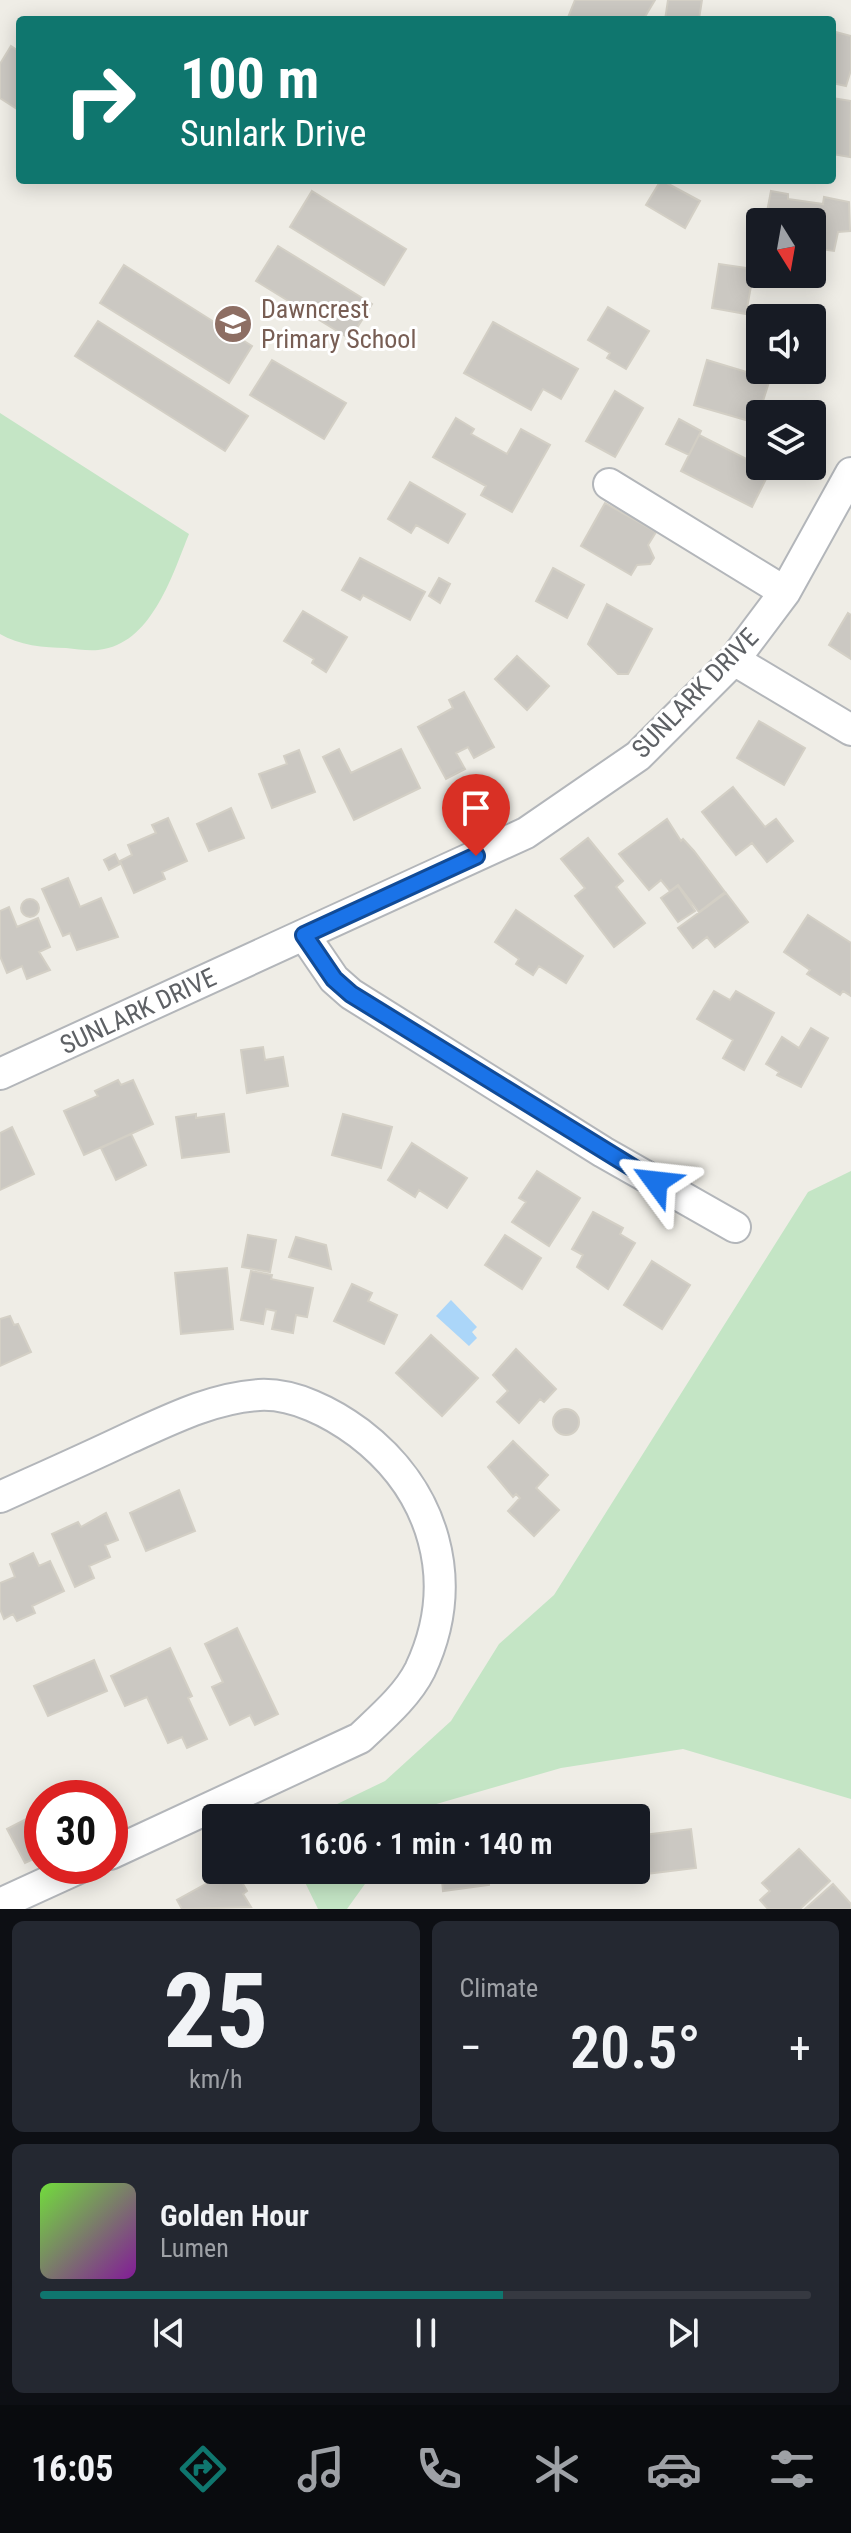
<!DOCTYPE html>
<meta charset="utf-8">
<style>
:root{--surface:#171b24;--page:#242831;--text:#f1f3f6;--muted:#9ea1a6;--line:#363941;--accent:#0f766e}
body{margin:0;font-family:"Roboto Condensed",sans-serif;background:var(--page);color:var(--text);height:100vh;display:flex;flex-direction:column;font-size:30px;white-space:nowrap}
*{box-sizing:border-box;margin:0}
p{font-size:26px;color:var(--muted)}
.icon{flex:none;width:44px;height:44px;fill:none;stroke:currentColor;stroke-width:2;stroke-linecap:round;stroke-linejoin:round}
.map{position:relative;height:1909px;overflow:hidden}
.side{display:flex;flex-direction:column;gap:12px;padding:12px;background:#0d0f14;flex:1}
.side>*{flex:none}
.banner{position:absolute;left:16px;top:16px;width:820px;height:168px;border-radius:8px;box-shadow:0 4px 20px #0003;background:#0f766e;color:#fff;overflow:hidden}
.needle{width:52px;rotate:169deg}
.fabs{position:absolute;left:746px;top:208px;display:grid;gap:16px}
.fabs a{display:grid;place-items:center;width:80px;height:80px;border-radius:8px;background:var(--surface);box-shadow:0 4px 20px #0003;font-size:40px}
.speed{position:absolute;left:24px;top:1780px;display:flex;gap:16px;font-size:40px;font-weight:700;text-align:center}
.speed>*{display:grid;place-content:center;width:104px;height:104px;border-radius:50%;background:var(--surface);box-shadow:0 4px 20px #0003;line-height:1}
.speed .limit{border:12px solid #d22;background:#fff;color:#111}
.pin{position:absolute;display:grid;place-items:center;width:68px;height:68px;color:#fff;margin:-82px -34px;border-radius:50% 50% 50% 0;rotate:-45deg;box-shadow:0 0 8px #0007}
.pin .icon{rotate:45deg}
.me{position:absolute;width:88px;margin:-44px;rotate:300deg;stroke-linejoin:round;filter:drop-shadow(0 0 6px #0008)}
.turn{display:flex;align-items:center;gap:28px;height:168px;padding:0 32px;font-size:36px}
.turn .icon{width:104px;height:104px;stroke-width:2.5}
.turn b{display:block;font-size:56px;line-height:68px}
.big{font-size:60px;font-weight:600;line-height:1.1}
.side .widget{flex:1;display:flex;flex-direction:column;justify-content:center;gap:12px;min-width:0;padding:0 28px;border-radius:12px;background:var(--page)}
.side .dial{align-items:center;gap:0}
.dial b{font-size:104px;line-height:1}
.song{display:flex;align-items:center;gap:24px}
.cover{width:96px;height:96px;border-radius:12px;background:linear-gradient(135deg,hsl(100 70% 55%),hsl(290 70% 35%))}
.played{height:8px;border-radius:4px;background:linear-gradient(90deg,var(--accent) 60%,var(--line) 60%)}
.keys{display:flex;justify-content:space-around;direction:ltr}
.heat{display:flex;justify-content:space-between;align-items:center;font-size:44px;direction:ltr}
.side .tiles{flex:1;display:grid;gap:12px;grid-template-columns:1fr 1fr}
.widget:last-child{grid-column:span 2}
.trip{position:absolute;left:202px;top:1804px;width:448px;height:80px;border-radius:8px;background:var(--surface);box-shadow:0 4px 20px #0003;font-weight:600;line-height:80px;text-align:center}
.menu{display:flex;height:128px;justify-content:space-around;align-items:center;background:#090b0e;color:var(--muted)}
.menu .icon{width:56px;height:56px}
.menu .current{color:var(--accent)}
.menu b{font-size:36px;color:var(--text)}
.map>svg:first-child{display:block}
.green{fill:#c4e5c5}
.water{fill:#abd6f9}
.building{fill:#cbc8c2;stroke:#d3cfc5;stroke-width:2}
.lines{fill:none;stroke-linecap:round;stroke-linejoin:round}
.street-casing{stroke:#b3b6ba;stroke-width:34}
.street{stroke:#fff;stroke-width:30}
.route-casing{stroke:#114b97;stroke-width:20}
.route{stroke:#1a73e8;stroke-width:14}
.labels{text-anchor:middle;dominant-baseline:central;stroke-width:6;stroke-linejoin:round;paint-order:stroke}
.education-label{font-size:26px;fill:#785e54;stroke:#fff;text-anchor:start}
.street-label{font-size:26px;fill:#5e6165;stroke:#fff}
</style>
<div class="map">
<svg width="851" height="1909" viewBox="0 0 851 1909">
<rect width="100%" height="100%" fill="#efede6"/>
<!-- green -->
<path class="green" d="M0,413l189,121c-16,39 -36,106 -85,115 -12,3 -26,0 -38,-1 -21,0 -48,-3 -66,-14z
M851,1171v628l-168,-50 -122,19 -142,41 -7,9h-104l77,-37 66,-60 48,-77 55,-49 254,-403z
M299,1870h76l-28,39h-29z"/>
<!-- water -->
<path class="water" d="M451,1300l26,27 -5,5 5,6 -8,8 -33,-30z"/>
<!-- building -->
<path class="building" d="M575,0h80l-12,20h-76z
M668,0h34l-3,19 9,1h-43z
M832,31l19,5v34l-5,16 -14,-3z
M11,46l9,6v59l-20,-13v-34z
M832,98l19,3 -1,56 -18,-3z
M661,180l39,21 -15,27 -39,-23z
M312,191l94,58 -22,36 -94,-58z
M771,191l17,3v5l35,5 1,-7 25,5 1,29 -12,1 -4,19 -22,-3v-26h-47z
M278,246l94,58 -22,35 -94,-58z
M719,264l35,5 -8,45 -34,-6z
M124,265l128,81 -23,37 -129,-80z
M608,307l41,24 -23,38 -19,-11 3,-5 -22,-13z
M98,321l150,95 -23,35 -150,-95z
M493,322l85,47 -17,30 -18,-10 -12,21 -67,-37z
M272,360l74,43 -22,36 -74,-44z
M707,360l63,19 -14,44 -62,-18z
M615,391l28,17 -28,49 -29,-16z
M456,418l18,11 -3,5 36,20 14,-25 29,16 -38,67 -31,-17 5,-9 -53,-29z
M679,419l22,12 -12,24 -23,-11z
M699,435l71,36 -18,36 -71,-36z
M410,482l55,32 -17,29 -32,-18 -5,8 -23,-14z
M605,503l51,29 -8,13 6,13 -4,6 -13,1 -6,10 -50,-29z
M360,558l65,34 -15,28 -47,-25 -3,5 -18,-10z
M553,568l31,17 -17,33 -31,-17z
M439,578l11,6 -10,19 -11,-7z
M607,604l45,25 -24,45h-10l-30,-30z
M303,611l44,26 -21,35 -14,-9 2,-4 -30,-18z
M848,613l3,2v44l-22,-14z
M517,656l32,30 -22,24 -32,-31z
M464,692l30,55 -20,11 -6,-11 -12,6 9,16 -19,10 -28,-52 35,-19 -4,-8z
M759,721l46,27 -21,37 -47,-27z
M339,749l12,24 50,-24 19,39 -66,32 -31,-63z
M299,750l16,42 -43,16 -13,-34 28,-10 -3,-8z
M733,787l32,40 11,-8 17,22 -26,21 -15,-19 -16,12 -34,-43z
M231,808l13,30 -35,13 -12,-27z
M168,818l19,43 -25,11 3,7 -31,14 -14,-32 12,-6 -4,-10 28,-12 -4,-8z
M667,819l14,22 2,-2 11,12 31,41 -26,20 -21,-27 -8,6 -9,-11 -12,10 -30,-36z
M588,838l35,43 -7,6 29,36 -31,24 -39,-51 10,-8 -24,-29z
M115,854l5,10 -11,6 -5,-10z
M68,878l12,29 21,-9 17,39 -41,13 -7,-17 -7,3 -21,-47z
M678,886l17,25 -17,11 -17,-24z
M726,893l22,29 -33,25 -8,-10 -14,11 -15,-20z
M21 908a9 9 0 1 1 18 0a9 9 0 1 1-18 0Z
M9,907l8,20 21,-9 12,29 -11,5 11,18 -23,9 -5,-13 -15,7 -7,-17v-45z
M516,910l67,46 -17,27 -27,-17 -6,9 -17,-11 3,-5 -24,-17z
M808,915l43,28v53l-8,-5 -3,4 -33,-21 3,-4 -26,-18z
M714,991l16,9 6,-9 38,22 -30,57 -21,-12 10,-18 -36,-21z
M811,1028l17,10 -27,49 -24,-12 2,-3 -13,-8 16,-27 17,11z
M263,1047l2,13 18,-3 5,29 -41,7 -6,-43z
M118,1080l3,5 12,-5 20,44 -69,31 -20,-44 34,-15 -3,-5z
M196,1114v4l28,-4 5,38 -47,6 -6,-41z
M343,1114l49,13 -11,41 -49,-13z
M12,1127l22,47 -34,16v-57z
M131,1134l15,31 -30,15 -15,-32z
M412,1143l55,35 -20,30 -28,-18 -4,7 -27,-17z
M537,1171l43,27 -31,48 -37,-24 14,-20 -7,-4z
M593,1212l30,16 -3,6 15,9 -27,46 -31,-22 6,-12 -11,-6z
M248,1235l28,5 -6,32 -28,-5z
M505,1235l36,23 -19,31 -37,-24z
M296,1237l30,8 5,24 -42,-12z
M652,1261l38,24 -28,44 -38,-24z
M227,1268l6,61 -52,5 -6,-61z
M251,1271l21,4 -1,4 42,9 -6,29 -11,-2 -3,18 -21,-4 4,-18 -10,-2 -3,15 -22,-4z
M352,1284l20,9 -4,8 29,14 -13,29 -50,-23z
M10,1316l4,9 4,-1 13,28 -31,14v-47z
M431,1335l47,43 -36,38 -46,-43z
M516,1349l40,40 -12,13 -4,-3 -21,24 -22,-21 11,-11 -15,-16z
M553 1422a13 13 0 1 1 26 0a13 13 0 1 1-26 0Z
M513,1441l35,34 -12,13 23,22 -25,26 -26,-25 12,-13 -4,-4 -3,3 -25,-30z
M179,1490l16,41 -49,20 -16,-38z
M106,1513l12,27 -13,5 5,12 -21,9 5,12 -19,9 -23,-53 26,-12 3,5z
M33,1553l6,13 11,-5 14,30 -32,15 3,7 -18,8 -4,-7 -9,5 -4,-10v-26l15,-6 -5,-13z
M237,1628l41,86 -23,11 -5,-10 -20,10 -18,-38 11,-5 -18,-38z
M170,1648l22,48 -4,2 19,41 -20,9 -5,-11 -14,6 -21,-46 -22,9 -14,-30z
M94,1660l13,31 -59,25 -14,-30z
M28,1818l14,29v8l-17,8 -18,-34z
M691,1829l5,39 -67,8v-6h7v-34z
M799,1849l31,32 -30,28h-32l-8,-9 10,-9 -8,-8z
M231,1870h4l12,21 -4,3 8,13 -69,2 -5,-9z
M441,1870h47l1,15 -46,6z
M534,1870h38l1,5 -39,2z
M833,1884l18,20v5h-46z"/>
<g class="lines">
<!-- street casing -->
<g class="street-casing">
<path id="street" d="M609,484l176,108
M734,660l117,70
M304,935l30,44 17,15 252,158 132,75
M0,1074l526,-241 112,-77 96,-96 51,-68 66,-119
M0,1497c42,-19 85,-38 127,-58 42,-19 85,-41 132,-44 35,-2 73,18 100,38 75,57 103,148 61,237 -13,26 -39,48 -60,68l-250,116
M0,1904l83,-38"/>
</g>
<!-- street -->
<use href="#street" class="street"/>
</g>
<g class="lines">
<!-- route casing -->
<g class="route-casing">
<path id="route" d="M476,856l-172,79 30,44 17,15 305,188"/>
</g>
<!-- route -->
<use href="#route" class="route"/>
</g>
<!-- icons -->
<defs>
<g id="school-disc" transform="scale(2)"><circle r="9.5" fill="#8d6e63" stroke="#fff"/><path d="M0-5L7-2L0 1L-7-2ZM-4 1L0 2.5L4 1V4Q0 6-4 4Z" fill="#fff"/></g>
</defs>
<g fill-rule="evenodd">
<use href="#school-disc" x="233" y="324"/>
</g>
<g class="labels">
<!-- education labels -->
<g class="education-label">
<text x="261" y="309">Dawncrest<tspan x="261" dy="30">Primary School</tspan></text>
</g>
<!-- street labels -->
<g class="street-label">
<text transform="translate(695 693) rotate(-46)">SUNLARK DRIVE</text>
<text transform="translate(138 1011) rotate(-25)">SUNLARK DRIVE</text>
</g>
</g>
</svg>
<div class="fabs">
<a><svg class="needle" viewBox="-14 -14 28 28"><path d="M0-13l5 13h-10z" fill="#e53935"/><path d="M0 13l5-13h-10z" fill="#9ea1a6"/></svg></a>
<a><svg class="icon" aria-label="sound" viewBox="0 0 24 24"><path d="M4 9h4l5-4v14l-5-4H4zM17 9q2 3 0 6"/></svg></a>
<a><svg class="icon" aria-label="layers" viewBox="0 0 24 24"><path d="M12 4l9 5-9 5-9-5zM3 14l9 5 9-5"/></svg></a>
</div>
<div class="speed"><div class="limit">30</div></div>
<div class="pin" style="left:476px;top:856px;background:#d93025"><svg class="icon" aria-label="arrive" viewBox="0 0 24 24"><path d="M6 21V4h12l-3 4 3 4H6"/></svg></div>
<svg class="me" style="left:656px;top:1182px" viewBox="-20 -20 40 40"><path d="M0-17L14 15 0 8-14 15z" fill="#1a73e8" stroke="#fff" stroke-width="4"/></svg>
<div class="trip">16:06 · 1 min · 140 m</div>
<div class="banner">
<div class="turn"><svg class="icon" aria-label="right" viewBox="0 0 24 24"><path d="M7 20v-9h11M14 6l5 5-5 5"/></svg><div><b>100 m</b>Sunlark Drive</div></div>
</div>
</div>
<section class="side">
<div class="tiles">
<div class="widget dial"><b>25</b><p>km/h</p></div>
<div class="widget"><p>Climate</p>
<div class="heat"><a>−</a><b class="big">20.5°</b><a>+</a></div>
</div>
<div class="widget">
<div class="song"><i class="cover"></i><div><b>Golden Hour</b><p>Lumen</p></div></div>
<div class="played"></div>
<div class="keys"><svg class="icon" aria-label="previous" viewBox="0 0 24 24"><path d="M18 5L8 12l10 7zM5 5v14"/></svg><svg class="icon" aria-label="pause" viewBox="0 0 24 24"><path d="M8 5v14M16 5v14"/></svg><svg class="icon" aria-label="next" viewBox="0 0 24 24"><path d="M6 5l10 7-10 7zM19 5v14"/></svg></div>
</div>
</div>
</section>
<nav class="menu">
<b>16:05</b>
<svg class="icon current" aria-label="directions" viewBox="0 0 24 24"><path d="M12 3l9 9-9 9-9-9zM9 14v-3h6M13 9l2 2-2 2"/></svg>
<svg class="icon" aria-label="music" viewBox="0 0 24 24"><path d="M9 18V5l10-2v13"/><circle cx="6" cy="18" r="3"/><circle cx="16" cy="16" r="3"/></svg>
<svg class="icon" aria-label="phone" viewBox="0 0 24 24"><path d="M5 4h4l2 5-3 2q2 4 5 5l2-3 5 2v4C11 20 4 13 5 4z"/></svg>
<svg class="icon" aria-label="climate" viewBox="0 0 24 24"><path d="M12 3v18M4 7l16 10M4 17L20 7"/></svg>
<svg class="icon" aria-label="car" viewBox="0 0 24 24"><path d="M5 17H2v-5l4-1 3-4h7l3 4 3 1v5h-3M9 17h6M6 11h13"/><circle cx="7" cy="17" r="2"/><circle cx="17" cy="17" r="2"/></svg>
<svg class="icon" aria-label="filters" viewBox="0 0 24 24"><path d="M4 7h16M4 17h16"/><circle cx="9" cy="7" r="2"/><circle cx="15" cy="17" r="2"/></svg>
</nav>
